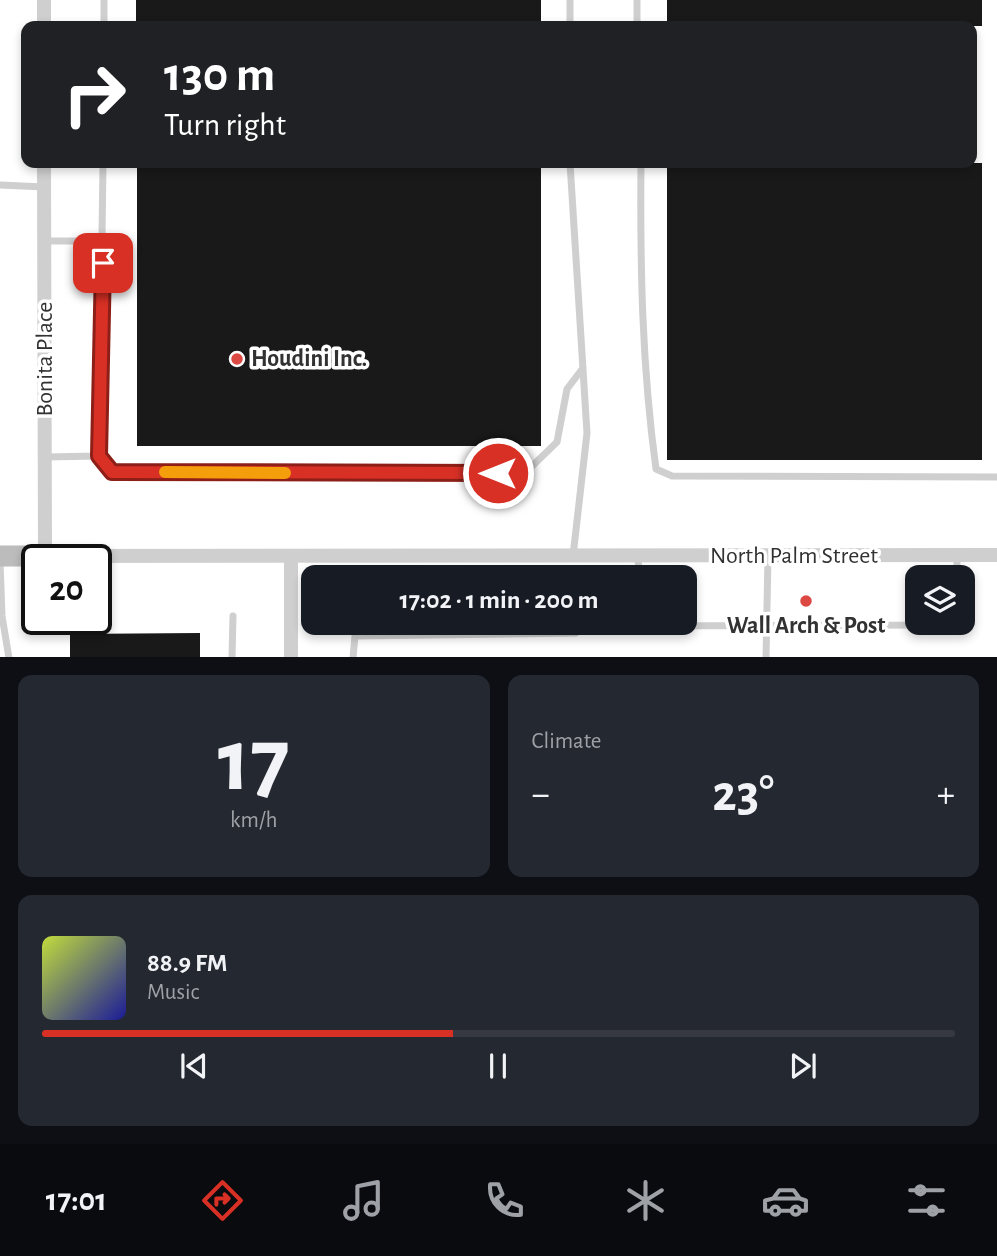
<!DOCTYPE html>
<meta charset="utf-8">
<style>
:root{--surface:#171b24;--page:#242831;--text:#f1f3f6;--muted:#9ea1a6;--line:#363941;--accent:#d93025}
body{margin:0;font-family:"Alegreya Sans",sans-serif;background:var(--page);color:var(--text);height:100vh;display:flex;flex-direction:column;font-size:26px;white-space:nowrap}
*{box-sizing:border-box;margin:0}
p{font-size:23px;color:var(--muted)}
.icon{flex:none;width:38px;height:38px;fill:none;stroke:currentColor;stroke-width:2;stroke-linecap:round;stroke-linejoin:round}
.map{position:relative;height:657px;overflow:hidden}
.side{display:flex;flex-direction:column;gap:18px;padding:18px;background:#0d0f14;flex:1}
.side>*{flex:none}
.top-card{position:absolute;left:21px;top:21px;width:956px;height:147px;border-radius:14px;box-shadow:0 4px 10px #0003;background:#202124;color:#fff;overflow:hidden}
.tools{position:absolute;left:905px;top:565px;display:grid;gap:14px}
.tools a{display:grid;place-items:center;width:70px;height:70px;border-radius:14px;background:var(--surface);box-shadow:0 4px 10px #0003;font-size:35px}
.speed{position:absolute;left:21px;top:544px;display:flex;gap:14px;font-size:35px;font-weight:700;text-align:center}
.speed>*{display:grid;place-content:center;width:91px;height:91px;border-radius:50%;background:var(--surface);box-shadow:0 4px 10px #0003;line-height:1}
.speed .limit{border:4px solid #111;border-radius:10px;background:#fff;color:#111}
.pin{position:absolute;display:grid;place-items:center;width:60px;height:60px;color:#fff;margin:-30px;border-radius:14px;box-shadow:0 4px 10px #0006}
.me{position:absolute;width:77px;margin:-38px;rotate:270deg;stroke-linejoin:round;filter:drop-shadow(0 0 5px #0008)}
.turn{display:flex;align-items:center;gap:24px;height:147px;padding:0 28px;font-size:32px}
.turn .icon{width:91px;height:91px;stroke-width:2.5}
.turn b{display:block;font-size:49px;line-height:60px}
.big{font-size:52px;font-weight:700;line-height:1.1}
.side .tile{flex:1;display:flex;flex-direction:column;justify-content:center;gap:10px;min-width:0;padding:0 24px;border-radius:14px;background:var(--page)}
.side .dial{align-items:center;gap:0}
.dial b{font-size:91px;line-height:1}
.song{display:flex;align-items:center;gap:21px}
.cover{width:84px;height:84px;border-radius:10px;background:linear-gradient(135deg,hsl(70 70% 55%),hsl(240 70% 35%))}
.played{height:7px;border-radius:4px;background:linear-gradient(90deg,var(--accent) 45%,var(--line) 45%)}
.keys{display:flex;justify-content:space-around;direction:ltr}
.heat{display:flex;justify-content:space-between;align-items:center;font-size:38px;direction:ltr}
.side .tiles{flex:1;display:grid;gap:18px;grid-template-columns:1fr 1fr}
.tile:last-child{grid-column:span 2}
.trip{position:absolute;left:301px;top:565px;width:396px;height:70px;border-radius:14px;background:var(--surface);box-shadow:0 4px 10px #0003;font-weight:700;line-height:70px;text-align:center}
.dock{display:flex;height:112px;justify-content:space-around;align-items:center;background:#090b0e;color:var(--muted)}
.dock .icon{width:49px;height:49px}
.dock .on{color:var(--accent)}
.dock b{font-size:32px;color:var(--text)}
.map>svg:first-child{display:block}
.building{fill:#191919}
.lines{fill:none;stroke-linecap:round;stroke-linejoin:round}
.lane{stroke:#cfcfcf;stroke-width:7}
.street{stroke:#cfcfcf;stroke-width:14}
.secondary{stroke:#bcbcbc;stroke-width:21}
.route-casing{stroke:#8d1f18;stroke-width:18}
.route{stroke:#d93025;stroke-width:12}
.slow{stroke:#f59e0b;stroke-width:12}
.poi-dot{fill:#db4942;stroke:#fff;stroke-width:2.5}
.labels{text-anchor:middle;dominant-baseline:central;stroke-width:7;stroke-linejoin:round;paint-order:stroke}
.street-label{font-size:24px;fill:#323232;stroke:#fff}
.poi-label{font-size:24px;font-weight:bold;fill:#323232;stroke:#fff;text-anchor:start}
</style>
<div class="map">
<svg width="997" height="658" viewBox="0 0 997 658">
<rect width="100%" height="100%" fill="#fff"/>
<!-- building -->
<path class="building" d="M136,0h405v26h-405z
M667,0h315v26h-315z
M137,163h404v283h-404z
M667,163h315v297h-315z
M200,633v24h-130v-23z"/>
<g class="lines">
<!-- lane -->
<path class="lane" d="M104,0v26
M637,0v26
M570,26v-26
M103,163l-4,293 13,16 413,1 32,-31 10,-53 16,-21
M570,163l17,270 -14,123
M641,163c-1,103 1,204 15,306l16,7 325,1
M0,185l44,2
M44,241h59
M45,457l54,-1
M957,555v23
M638,556l1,22
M0,562l2,54 7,42
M642,623l3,3 304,-1 3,-2
M232,658l1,-42
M353,658l2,-22 221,-3
M766,658l2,-102"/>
<!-- street -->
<path class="street" d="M44,0v26
M44,163l1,393 952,-1
M291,658v-102"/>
<!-- secondary -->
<path class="secondary" d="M0,556h45"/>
</g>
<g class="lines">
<!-- route casing -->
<g class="route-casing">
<path id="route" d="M103,263l-4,193 13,16 386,1"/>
</g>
<!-- route -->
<use href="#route" class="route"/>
<!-- slow -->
<path class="slow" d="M165,472l120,1"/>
</g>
<!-- markers -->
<g class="poi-dot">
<circle cx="237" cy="359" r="7"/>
<circle cx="806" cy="601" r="7"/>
</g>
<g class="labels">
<!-- street labels -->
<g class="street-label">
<text transform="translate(45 359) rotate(-90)">Bonita Place</text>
<text x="794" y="556">North Palm Street</text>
</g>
<!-- poi labels -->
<g class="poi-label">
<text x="251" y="359">Houdini Inc.</text>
<text x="806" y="626" text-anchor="middle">Wall Arch &amp; Post</text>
</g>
</g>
</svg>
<div class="tools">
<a><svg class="icon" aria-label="layers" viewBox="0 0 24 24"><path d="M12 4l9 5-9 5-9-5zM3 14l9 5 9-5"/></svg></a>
</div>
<div class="speed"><div class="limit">20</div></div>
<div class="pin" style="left:103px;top:263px;background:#d93025"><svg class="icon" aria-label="arrive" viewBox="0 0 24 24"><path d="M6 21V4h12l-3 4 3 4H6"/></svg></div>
<svg class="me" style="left:498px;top:473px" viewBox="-20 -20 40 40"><circle r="17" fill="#d93025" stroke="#fff" stroke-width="3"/><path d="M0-11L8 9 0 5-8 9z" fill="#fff"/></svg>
<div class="trip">17:02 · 1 min · 200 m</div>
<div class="top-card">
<div class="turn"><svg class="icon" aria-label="right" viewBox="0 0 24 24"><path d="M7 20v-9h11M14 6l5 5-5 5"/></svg><div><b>130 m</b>Turn right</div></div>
</div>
</div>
<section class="side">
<div class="tiles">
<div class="tile dial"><b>17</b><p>km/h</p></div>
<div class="tile"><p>Climate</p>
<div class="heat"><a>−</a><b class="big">23°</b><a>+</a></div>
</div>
<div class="tile">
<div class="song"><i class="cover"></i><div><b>88.9 FM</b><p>Music</p></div></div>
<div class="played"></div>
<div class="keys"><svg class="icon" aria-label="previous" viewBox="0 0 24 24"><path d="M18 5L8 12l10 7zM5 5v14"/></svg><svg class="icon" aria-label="pause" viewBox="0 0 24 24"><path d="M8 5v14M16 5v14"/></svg><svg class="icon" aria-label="next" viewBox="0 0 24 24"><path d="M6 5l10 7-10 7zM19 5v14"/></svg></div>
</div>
</div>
</section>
<nav class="dock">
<b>17:01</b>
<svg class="icon on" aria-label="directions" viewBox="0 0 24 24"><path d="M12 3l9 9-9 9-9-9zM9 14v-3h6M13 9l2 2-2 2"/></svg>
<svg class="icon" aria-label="music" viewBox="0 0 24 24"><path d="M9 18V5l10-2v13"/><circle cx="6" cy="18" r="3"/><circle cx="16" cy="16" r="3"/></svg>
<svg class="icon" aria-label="phone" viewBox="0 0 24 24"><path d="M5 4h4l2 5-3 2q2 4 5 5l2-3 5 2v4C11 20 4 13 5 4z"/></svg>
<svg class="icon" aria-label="climate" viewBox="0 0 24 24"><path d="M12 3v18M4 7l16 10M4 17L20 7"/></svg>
<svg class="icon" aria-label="car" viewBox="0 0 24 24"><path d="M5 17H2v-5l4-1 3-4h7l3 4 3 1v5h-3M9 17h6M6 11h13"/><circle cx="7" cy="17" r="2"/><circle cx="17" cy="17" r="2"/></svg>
<svg class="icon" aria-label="filters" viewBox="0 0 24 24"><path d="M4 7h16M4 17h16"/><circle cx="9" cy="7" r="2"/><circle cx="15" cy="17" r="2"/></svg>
</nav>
